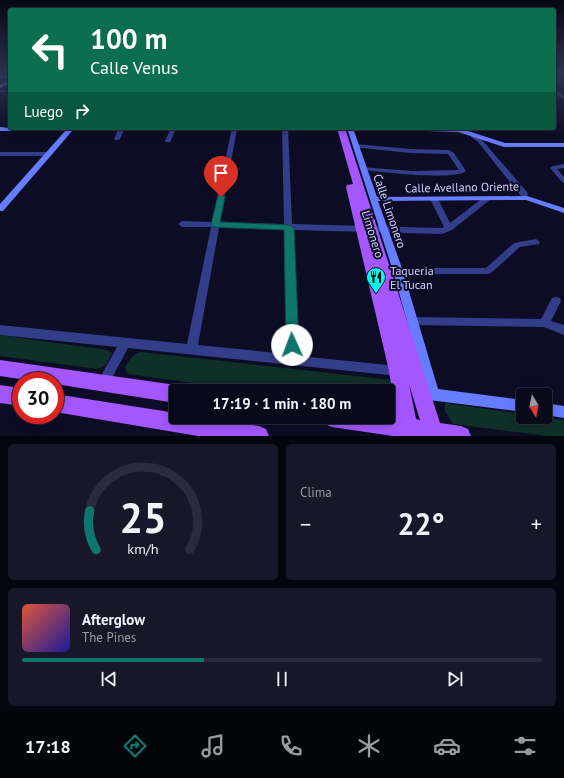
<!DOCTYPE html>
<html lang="es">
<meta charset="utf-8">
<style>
:root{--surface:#09091c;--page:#171729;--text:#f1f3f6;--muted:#999aa3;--line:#292a3b;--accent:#0f766e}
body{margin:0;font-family:"PT Sans",sans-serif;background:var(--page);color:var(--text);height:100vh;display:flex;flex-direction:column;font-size:15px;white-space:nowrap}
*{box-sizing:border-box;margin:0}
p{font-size:13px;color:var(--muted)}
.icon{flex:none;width:22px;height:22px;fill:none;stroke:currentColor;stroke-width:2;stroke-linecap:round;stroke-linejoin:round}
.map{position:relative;height:436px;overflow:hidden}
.details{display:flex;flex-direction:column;gap:8px;padding:8px;background:#05050f;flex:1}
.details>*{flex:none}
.banner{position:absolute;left:8px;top:8px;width:548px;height:122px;border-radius:4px;box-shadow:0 2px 10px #0003,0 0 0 1px var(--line);background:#0b6e4f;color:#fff;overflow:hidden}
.needle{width:26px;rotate:170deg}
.buttons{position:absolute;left:516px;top:388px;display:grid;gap:8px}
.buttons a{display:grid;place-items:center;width:36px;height:36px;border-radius:4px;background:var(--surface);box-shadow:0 2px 10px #0003,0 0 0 1px var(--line);font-size:20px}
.speed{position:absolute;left:12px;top:372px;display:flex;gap:8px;font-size:20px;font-weight:700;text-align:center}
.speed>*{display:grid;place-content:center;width:52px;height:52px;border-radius:50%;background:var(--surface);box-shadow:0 2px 10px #0003,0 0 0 1px var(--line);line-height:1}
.speed .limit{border:6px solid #d22;background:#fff;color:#111}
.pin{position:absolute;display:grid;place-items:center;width:34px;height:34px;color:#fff;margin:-41px -17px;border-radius:50% 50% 50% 0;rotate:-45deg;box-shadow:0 0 4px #0007}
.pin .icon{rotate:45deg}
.me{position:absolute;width:44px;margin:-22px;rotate:358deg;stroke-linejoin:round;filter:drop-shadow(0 0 3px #0008)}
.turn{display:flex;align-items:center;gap:14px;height:84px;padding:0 16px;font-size:18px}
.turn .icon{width:52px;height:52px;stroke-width:2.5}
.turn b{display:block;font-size:28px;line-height:34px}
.then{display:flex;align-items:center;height:38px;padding:0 16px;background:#0003;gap:8px;font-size:15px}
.big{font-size:30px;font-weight:700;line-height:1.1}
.details .card{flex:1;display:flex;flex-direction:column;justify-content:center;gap:6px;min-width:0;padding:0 14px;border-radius:6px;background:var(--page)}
.details .dial{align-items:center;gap:0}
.dial svg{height:104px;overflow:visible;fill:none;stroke:var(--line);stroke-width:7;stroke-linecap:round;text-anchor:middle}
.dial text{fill:var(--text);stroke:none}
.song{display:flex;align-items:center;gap:12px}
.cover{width:48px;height:48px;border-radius:6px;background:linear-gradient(135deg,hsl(10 70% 55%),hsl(240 70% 35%))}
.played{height:4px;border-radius:2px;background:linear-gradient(90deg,var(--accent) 35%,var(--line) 35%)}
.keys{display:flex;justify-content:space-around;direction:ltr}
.heat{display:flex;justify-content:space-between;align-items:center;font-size:22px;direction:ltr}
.details .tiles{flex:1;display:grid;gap:8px;grid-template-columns:1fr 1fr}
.card:last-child{grid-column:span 2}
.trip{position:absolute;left:169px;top:384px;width:226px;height:40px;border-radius:4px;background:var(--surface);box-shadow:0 2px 10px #0003,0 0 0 1px var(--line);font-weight:700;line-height:40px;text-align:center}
.tabs{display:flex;height:64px;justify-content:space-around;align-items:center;background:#04040b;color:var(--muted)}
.tabs .icon{width:28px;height:28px}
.tabs .current{color:var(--accent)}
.tabs b{font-size:18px;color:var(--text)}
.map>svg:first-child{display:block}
.green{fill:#0e3029}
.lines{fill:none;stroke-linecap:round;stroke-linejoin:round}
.street{fill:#323e89;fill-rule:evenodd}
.secondary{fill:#677dff;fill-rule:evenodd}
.primary{fill:#a457ff;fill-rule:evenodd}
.route{fill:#0f766e;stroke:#0a4d48}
.labels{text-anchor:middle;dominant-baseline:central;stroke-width:4;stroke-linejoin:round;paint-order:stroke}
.street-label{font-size:12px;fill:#d0d3ff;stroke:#0c0c25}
.poi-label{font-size:12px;fill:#d0d3ff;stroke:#0c0c25;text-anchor:start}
</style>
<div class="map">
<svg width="564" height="436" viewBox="0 0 564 436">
<rect width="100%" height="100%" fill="#0c0c25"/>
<!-- green -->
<path class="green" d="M0,335l107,15 5,3 -6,12 -9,4 -97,-13z
M141,352l251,28 4,12 -8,10v-11h-138l-122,-17 -3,-6c4,-8 7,-14 16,-16z
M445,403l78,11v3h21l20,3v16h-17l-94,-12 -8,-13z"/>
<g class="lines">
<!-- street -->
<path class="street" d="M0,90h10v2h-10z
M554,91h3l7,5v3l-10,-6z
M121,128l3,2 -4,9 -1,1h-4l-1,-1 4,-9z
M171,128l5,1 -6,13h-4l-1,-1z
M232,128l5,1 -17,93 64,2 -2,-96h6l4,96 149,4 3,-1 -14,-28 1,-2h6l13,26 34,-26h6l1,2 -39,31 -10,4 -149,-4 6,126 99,10 4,1 2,4 -2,4 -4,1 -270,-28 -21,39 -4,2 -4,-2 -2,-4 20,-36 -117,-12v-10l187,19 24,-117h-29l-4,-3 4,-3 30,1zM219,228l65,1 3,125 -89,-9z
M473,134l9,6 45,52 1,2 -1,2h-6l-43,-54 -7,-5v-2z
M355,144l55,5 39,1 5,3 12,18c-12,10 -84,1 -103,-1l-2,-1v-2l51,4 47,-1 -11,-16 -38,-1 -57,-6v-2z
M0,152h50l3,2 -3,2h-50z
M564,164v4l-7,1 7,8v6l-2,-1 -12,-14 3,-2z
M536,239l4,3 -1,2 -19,3 -29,26 -3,1h-90l-3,-1 -2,-2 2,-2 3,-1h88l28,-25z
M556,297l4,1 1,3 -10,20 13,4v10l-20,-8 -131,-2 -4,-1 -1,-3 1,-3 4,-1 128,2 11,-21z"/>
<!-- secondary -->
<path class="secondary" d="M0,76h10v2h-10z
M10,80v3l-10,5v-3z
M0,127l10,1h278l-3,2h-212l-70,81h-3v-7l66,-74 -66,1z
M347,128h6l24,69 150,-1 37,12v5l-38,-13 -148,1 25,70 35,118 85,11v12l-94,-12 -4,-2 -2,-4 3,-5 -33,-118z
M394,128h65l46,15h59v4h-60l-46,-15 -61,-2z
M545,403l19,3v12l-19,-3z"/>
<!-- primary -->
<path class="primary" d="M337,128h8l95,295 21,3 7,3 3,7h-78l-61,-9 -7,-3 -3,-7h66v-2l8,1 -7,-45 -43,-184 1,-2 6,-1zM409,384l11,36 -4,-1z
M0,360l176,25 7,3 1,3h-8v12l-121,-19v-3h-22l-33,-5z
M0,385l21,3v18l-21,-3z
M55,394l121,19v4h27l56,9 7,3 3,7h-71l-143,-24z"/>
</g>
<!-- sky -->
<linearGradient id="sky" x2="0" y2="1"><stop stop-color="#070714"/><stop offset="0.55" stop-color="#2e3451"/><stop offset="1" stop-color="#2e3451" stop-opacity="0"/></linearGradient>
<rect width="564" height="135" fill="url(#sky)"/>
<!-- route -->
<path class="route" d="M218,195h6l1,2 -5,25 69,3 5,3 5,117 -2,4 -5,2 -4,-2 -2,-4 -2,-115 -72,-3 -1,-2z"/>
<!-- icons -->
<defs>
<g id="restaurant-pin" transform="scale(1)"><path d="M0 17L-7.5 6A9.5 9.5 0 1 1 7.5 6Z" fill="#00fbea" stroke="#0c0c25"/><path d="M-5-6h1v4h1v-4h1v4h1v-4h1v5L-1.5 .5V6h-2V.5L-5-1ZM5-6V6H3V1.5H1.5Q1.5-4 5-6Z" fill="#111"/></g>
</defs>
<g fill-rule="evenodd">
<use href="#restaurant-pin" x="376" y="277"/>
</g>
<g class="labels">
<!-- street labels -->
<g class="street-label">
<text transform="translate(462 187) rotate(-1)">Calle Avellano Oriente</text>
<text transform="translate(390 211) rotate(71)">Calle Limonero</text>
<text transform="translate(373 234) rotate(73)">Limonero</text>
</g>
<!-- poi labels -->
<g class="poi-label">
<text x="390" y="270">Taqueria<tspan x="390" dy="14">El Tucan</tspan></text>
</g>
</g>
</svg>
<div class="buttons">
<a><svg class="needle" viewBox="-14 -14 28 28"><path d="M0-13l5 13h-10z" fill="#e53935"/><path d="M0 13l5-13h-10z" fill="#999aa3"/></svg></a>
</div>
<div class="speed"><div class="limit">30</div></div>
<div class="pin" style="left:221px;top:197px;background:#d93025"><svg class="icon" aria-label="arrive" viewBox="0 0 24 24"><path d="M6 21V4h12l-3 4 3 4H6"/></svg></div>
<svg class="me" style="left:292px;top:345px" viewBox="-20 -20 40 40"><circle r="19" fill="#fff"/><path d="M0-13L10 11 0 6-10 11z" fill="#0f766e"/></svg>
<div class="trip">17:19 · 1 min · 180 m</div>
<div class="banner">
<div class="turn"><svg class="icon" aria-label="left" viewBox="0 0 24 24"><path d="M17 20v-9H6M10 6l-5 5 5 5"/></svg><div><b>100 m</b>Calle Venus</div></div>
<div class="then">Luego<svg class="icon" aria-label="right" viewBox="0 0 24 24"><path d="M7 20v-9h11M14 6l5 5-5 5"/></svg></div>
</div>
</div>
<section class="details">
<div class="tiles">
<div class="card dial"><svg viewBox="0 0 100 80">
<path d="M14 69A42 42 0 1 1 86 69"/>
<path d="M14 69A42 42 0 0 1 9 39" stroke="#0f766e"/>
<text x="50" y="56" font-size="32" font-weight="700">25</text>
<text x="50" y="72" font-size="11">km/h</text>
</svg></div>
<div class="card"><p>Clima</p>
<div class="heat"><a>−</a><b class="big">22°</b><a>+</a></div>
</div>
<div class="card">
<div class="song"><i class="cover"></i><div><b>Afterglow</b><p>The Pines</p></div></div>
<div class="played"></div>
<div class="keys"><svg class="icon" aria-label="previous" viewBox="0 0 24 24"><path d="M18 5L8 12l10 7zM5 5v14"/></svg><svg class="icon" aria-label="pause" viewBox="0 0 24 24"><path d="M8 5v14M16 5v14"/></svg><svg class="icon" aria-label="next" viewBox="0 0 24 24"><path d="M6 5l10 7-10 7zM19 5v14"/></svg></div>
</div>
</div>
</section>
<nav class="tabs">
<b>17:18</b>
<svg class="icon current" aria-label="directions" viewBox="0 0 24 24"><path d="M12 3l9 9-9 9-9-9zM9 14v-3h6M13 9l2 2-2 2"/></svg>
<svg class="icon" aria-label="music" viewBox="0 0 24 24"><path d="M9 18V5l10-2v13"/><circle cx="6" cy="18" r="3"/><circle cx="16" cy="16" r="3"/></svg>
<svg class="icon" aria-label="phone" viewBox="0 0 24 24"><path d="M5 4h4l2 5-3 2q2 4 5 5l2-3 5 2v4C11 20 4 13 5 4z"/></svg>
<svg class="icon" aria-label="climate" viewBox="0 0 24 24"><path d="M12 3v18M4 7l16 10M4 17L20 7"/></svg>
<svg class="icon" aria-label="car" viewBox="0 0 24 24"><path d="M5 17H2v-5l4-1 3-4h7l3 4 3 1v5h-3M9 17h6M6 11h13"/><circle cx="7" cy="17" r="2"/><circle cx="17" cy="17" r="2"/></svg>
<svg class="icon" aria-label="filters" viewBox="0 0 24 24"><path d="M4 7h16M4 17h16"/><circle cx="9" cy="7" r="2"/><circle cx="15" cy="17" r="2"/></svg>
</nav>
